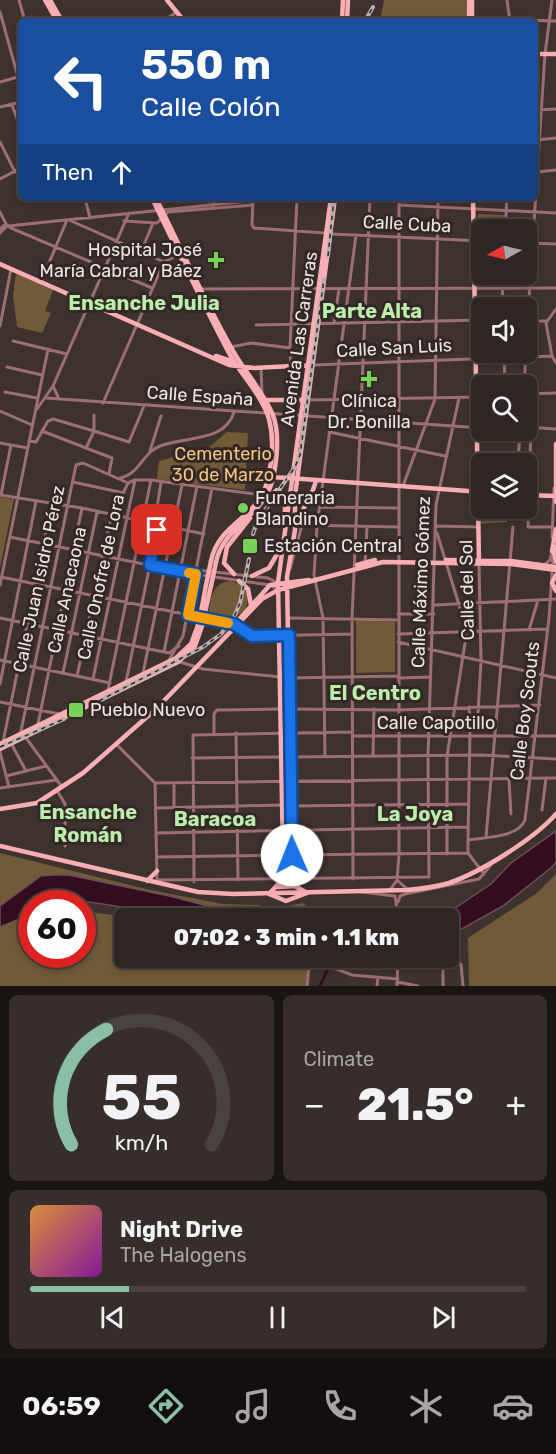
<!DOCTYPE html>
<meta charset="utf-8">
<style>
:root{--surface:#2e2622;--page:#362e2a;--text:#f1f3f6;--muted:#a7a5a5;--line:#494340;--accent:#8abfa5}
body{margin:0;font-family:Rubik,sans-serif;background:var(--page);color:var(--text);height:100vh;display:flex;flex-direction:column;font-size:22px;white-space:nowrap}
*{box-sizing:border-box;margin:0}
p{font-size:20px;color:var(--muted)}
.icon{flex:none;width:33px;height:33px;fill:none;stroke:currentColor;stroke-width:2;stroke-linecap:round;stroke-linejoin:round}
.map{position:relative;height:986px;overflow:hidden}
.sheet{display:flex;flex-direction:column;gap:9px;padding:9px;background:#191513;flex:1}
.sheet>*{flex:none}
.top-card{position:absolute;left:18px;top:18px;width:520px;height:183px;border-radius:9px;box-shadow:0 3px 9px #0003,0 0 0 2px var(--line);background:#1a4fa0;color:#fff;overflow:hidden}
.needle{width:39px;rotate:262deg}
.buttons{position:absolute;left:471px;top:219px;display:grid;gap:12px}
.buttons a{display:grid;place-items:center;width:66px;height:66px;border-radius:9px;background:var(--surface);box-shadow:0 3px 9px #0003,0 0 0 2px var(--line);font-size:30px}
.speed{position:absolute;left:18px;top:890px;display:flex;gap:12px;font-size:30px;font-weight:700;text-align:center}
.speed>*{display:grid;place-content:center;width:78px;height:78px;border-radius:50%;background:var(--surface);box-shadow:0 3px 9px #0003,0 0 0 2px var(--line);line-height:1}
.speed .limit{border:9px solid #d22;background:#fff;color:#111}
.pin{position:absolute;display:grid;place-items:center;width:51px;height:51px;color:#fff;margin:-26px;border-radius:12px;box-shadow:0 3px 9px #0006}
.me{position:absolute;width:66px;margin:-33px;rotate:359deg;stroke-linejoin:round;filter:drop-shadow(0 0 4px #0008)}
.turn{display:flex;align-items:center;gap:21px;height:126px;padding:0 24px;font-size:27px}
.turn .icon{width:78px;height:78px;stroke-width:2.5}
.turn b{display:block;font-size:42px;line-height:51px}
.then{display:flex;align-items:center;height:57px;padding:0 24px;background:#0003;gap:12px;font-size:22px}
.big{font-size:45px;font-weight:800;line-height:1.1}
.sheet .card{flex:1;display:flex;flex-direction:column;justify-content:center;gap:9px;min-width:0;padding:0 21px;border-radius:9px;background:var(--page)}
.sheet .dial{align-items:center;gap:0}
.dial svg{height:156px;overflow:visible;fill:none;stroke:var(--line);stroke-width:7;stroke-linecap:round;text-anchor:middle}
.dial text{fill:var(--text);stroke:none}
.song{display:flex;align-items:center;gap:18px}
.cover{width:72px;height:72px;border-radius:9px;background:linear-gradient(135deg,hsl(30 70% 55%),hsl(290 70% 35%))}
.played{height:6px;border-radius:3px;background:linear-gradient(90deg,var(--accent) 20%,var(--line) 20%)}
.keys{display:flex;justify-content:space-around;direction:ltr}
.heat{display:flex;justify-content:space-between;align-items:center;font-size:33px;direction:ltr}
.sheet .tiles{flex:1;display:grid;gap:9px;grid-template-columns:1fr 1fr}
.card:last-child{grid-column:span 2}
.trip{position:absolute;left:114px;top:908px;width:345px;height:60px;border-radius:9px;background:var(--surface);box-shadow:0 3px 9px #0003,0 0 0 2px var(--line);font-weight:800;line-height:60px;text-align:center}
.dock{display:flex;height:96px;justify-content:space-around;align-items:center;background:#120f0e;color:var(--muted)}
.dock .icon{width:42px;height:42px}
.dock .on{color:var(--accent)}
.dock b{font-size:27px;color:var(--text)}
.map>svg:first-child{display:block}
.green{fill:#705a38}
.water{fill:#340c1f;stroke:#6c4d5a;stroke-width:1.5}
.lines{fill:none;stroke-linecap:round;stroke-linejoin:round}
.canal{stroke:#340c1f;stroke-width:3}
.minor{stroke:#9d6f73;stroke-width:3}
.major{stroke:#f9aeb4;stroke-width:4.5}
.rail-casing{stroke:#bab1af;stroke-width:4}
.rail{stroke:#332825;stroke-width:1.5;stroke-dasharray:4.5;stroke-linecap:butt}
.major-bridge{stroke:#f9aeb4;stroke-width:4.5}
.route-casing{stroke:#114b97;stroke-width:15}
.route{stroke:#1a73e8;stroke-width:10}
.slow{stroke:#f59e0b;stroke-width:10}
.poi-dot{fill:#77d259;stroke:#332825;stroke-width:2}
.labels{text-anchor:middle;dominant-baseline:central;stroke-width:6;stroke-linejoin:round;paint-order:stroke}
.street-label{font-size:18px;fill:#eee6e4;stroke:#332825}
.poi-label{font-size:18px;fill:#eee6e4;stroke:#332825;text-anchor:start}
.park-label{font-size:18px;fill:#f2c582;stroke:#332825}
.neighbourhood-label{font-size:20px;font-weight:bold;fill:#bbedac;stroke:#332825}
</style>
<div class="map">
<svg width="556" height="986" viewBox="0 0 556 986">
<rect width="100%" height="100%" fill="#3e322e"/>
<!-- green -->
<path class="green" d="M384,0h82l1,21h-87z
M478,214l26,1 -1,14 -21,1 -1,8h-4z
M16,273l37,17 -8,21 6,2 -9,20 -25,-6 -4,-31z
M227,432l21,1 -3,57 -88,-11 2,-18 49,-13z
M481,493l1,15 25,1v13l-28,2v-29z
M0,497l14,2 -14,69z
M231,581c14,4 20,13 15,27 -10,13 -24,11 -38,8 3,-16 3,-34 23,-35z
M356,620l39,2v50l-39,1z
M0,853l150,37 73,14 36,1 15,4 29,-6 7,6 -7,4 -10,-2 -8,7 -45,-3 -66,-18 -105,-22 -28,1 -41,30z
M556,874v112h-87l-1,-48 69,-45z
M83,911l52,7h-11v39h185l-3,26 -1,3h-305v-59l31,-13 1,40h50z"/>
<!-- water -->
<path class="water" d="M556,831v31l-4,5 -49,39 -54,30 -1,-18h-13l14,-6 42,-28 20,-21z
M52,875h17l105,22 66,18 27,3h-73l-131,-20 -13,5h-18l-1,11 -31,13v-21l41,-30z
M308,908l11,2 8,8h-42l4,-8 14,3z
M320,957h71c-20,7 -57,22 -71,0z"/>
<g class="lines">
<!-- canal -->
<path class="canal" d="M320,986l13,-29"/>
<!-- minor -->
<path class="minor" d="M19,0l6,21
M507,0l3,21
M0,12l18,65
M526,20l30,1
M163,21l14,-9
M0,82l21,-6
M12,105l9,24
M0,107l21,-5
M536,110l20,-1
M536,140l20,-2
M0,142l15,30
M536,172l20,-2
M0,179l21,-11
M85,198l5,20
M253,198l-1,27 2,3 71,5
M399,205l157,8
M213,206l1,-8
M0,212l6,12 5,4 141,60
M69,220l95,42
M124,221l33,2 11,-11 85,-7
M8,226l270,-28
M0,229l6,-5
M505,230l2,-32
M0,233l7,-7
M332,234l150,7
M526,243l30,1
M141,252l12,-29
M41,282l26,-62
M201,289l355,-1
M502,308l1,-34
M556,309l-10,14 6,33 4,7
M527,321h20
M334,323l5,-34
M256,325l226,-5
M0,326l11,-57
M13,341l54,13
M526,344l19,-290 7,-54
M231,347l20,-4 39,5
M313,365l239,-9
M7,367l35,8
M261,368l1,26
M53,386l6,13
M504,386l1,-34
M524,386l2,-34
M5,392l32,6
M526,394l30,-1
M46,398l436,30
M292,400l-2,-52 7,-150
M306,400l176,-3
M103,403l61,-141 16,-8
M37,409l16,-23 76,-173
M0,411l32,14
M94,415v16l35,11 15,-36
M526,427l30,2
M531,427l-3,100h25
M42,431l70,27 -3,16
M329,432l116,24
M29,441l7,1 12,-21 5,-2 41,12 -7,15
M0,443l28,5
M150,451l11,-35
M518,464l2,-34
M120,478c20,-4 22,-25 40,-32 24,-10 65,-3 74,-34
M73,482l51,11
M403,486l32,-87 3,-201
M0,495l82,13 122,26
M1,495l10,-50
M319,507l79,1
M157,508l4,-26
M436,526l43,1
M437,533l30,98 -20,125v98
M10,537l178,36 82,12 8,5
M552,538l2,-50
M479,563l2,98 -3,52 -8,18 -2,109v13l16,21
M365,564l2,-37
M544,565l6,-5 2,-9
M290,569l12,-44 97,2
M197,570l71,8 8,4
M1,577l233,47 18,12 100,-2
M0,585l48,-236
M435,605l121,-6
M398,614h36
M0,618l169,35 10,-7
M289,618l109,2
M529,630l9,-30
M398,634l150,-5
M398,642l158,36
M164,652l33,-166
M0,660l110,23
M169,660l14,-24 29,-148
M180,662l23,7 87,9 108,-2
M63,673l34,-161
M143,673l39,-188
M77,676l34,-158 17,-35
M398,678l33,-1
M93,679l42,-199
M126,682l32,-157
M0,684l36,-183
M108,690l43,-210
M0,702l59,12
M469,707l1,19
M290,709l108,1 142,-5
M38,724l44,-216
M214,733v-19l3,-4 63,-1
M236,733l2,147
M352,736h204
M3,742l49,-239
M11,743l15,28
M117,745l38,38 2,98
M0,752l9,35
M373,756l1,-47
M291,757l191,-2 74,4
M325,757l-2,-139 -9,-43 3,-49 39,-291
M192,758l88,-1
M6,776l40,-10
M509,780l2,34
M155,783l401,-5
M174,783v25
M62,787l-41,-56 55,-266 7,-2 45,20 7,-3h16l111,15
M0,788l56,-8
M58,792l7,12v42
M291,806l177,-2
M157,808l124,-3
M542,810l4,-32
M157,833l310,-6
M486,837l27,-310
M468,840c16,-3 50,-2 57,-20l24,-202 4,-60
M292,855l176,-2
M157,857l126,-2
M353,879l-1,-260 18,-421
M157,880l272,-3 -1,-121 8,-251 23,-107
M397,880l10,9
M194,882l-1,-147 159,-3
M390,890l7,-10 2,-25v-657
M361,892l34,4 3,22
M398,902l2,-6 5,-2 74,-15 12,-14
M397,982l21,4
M307,986l2,-19 9,-5 34,13 46,4
M377,986l1,-9
M397,986l1,-29
M443,986v-21l18,-1 2,22"/>
<!-- major -->
<path class="major" d="M45,0l12,21
M50,0l12,21
M167,0l17,21
M469,0v21
M472,0v21
M342,21l1,-21
M347,21l1,-21
M536,54h20
M152,198c25,52 50,104 77,155 12,22 33,42 40,66 5,20 3,44 -2,63 -9,37 -48,40 -56,79
M156,198c25,50 48,102 76,151 12,22 31,42 41,66 7,19 4,48 -1,67 -10,35 -49,45 -56,80
M473,198l6,365
M0,264l229,101 25,3 57,-3
M216,356l18,6
M265,400h40
M556,444v58
M271,477l18,1
M303,479l179,13
M526,495l30,1
M269,497l8,-7 8,6v26
M297,525c4,-17 16,-28 19,-45
M556,547l-2,6 2,9
M552,551l4,-22
M446,560l65,1 45,6
M357,565l18,-5
M234,574l-10,-11 3,-16 23,-29
M556,575l-4,8 4,8
M252,576l17,-8 11,-19
M239,581l9,8 3,16
M202,607l4,-22
M206,608l5,-22
M234,625l36,-40 39,-5
M0,744l176,-86 15,-14 7,-19
M0,749l178,-87 17,-16 7,-20
M0,809l37,-6 46,-30 73,-64 106,-110 16,-9 105,-28 128,2 45,6
M0,846l198,46 35,2 174,-4c14,-1 28,-3 42,-7 32,-11 85,-44 107,-69
M147,881l10,-10
M278,887l17,-1
M307,893l-21,8 -17,-7 13,-14 1,-25 -5,-273 53,-384
M307,893l-12,-7 -3,-7 -5,-302 8,-47v-34l40,-298"/>
<!-- rail casing -->
<g class="rail-casing">
<path id="rail" d="M365,21l8,-14
M328,256l6,-58
M253,534l4,-12 38,-55 5,-12 24,-176
M91,705l112,-58 18,-13 13,-17 6,-14 9,-44
M0,747l64,-28"/>
</g>
<!-- rail -->
<use href="#rail" class="rail"/>
<!-- major-bridge -->
<path class="major-bridge" d="M289,478l14,1
M206,585l5,-24
M211,586l5,-24
M198,625l4,-18
M202,626l4,-18"/>
</g>
<g class="lines">
<!-- route casing -->
<g class="route-casing">
<path id="route" d="M157,530l-7,35 46,9 -8,41 46,9 18,12 37,-1 3,220"/>
</g>
<!-- route -->
<use href="#route" class="route"/>
<!-- slow -->
<path class="slow" d="M189,573l7,1 -8,41 40,8"/>
</g>
<!-- markers -->
<g class="poi-dot">
<path d="M213 251h6v6h6v6h-6v6h-6v-6h-6v-6h6z"/>
<path d="M366 370h6v6h6v6h-6v6h-6v-6h-6v-6h6z"/>
<circle cx="243" cy="508" r="6"/>
<rect x="242" y="538" width="16" height="16" rx="3"/>
<rect x="68" y="702" width="16" height="16" rx="3"/>
</g>
<g class="labels">
<!-- street labels -->
<g class="street-label">
<text transform="translate(407 224) rotate(3)">Calle Cuba</text>
<text transform="translate(299 339) rotate(-82)">Avenida Las Carreras</text>
<text transform="translate(394 348) rotate(-3)">Calle San Luis</text>
<text transform="translate(200 396) rotate(4)">Calle España</text>
<text transform="translate(101 577) rotate(-78)">Calle Onofre de Lora</text>
<text transform="translate(39 579) rotate(-78)">Calle Juan Isidro Pérez</text>
<text transform="translate(421 582) rotate(-88)">Calle Máximo Gómez</text>
<text transform="translate(67 590) rotate(-78)">Calle Anacaona</text>
<text transform="translate(467 590) rotate(-91)">Calle del Sol</text>
<text transform="translate(525 711) rotate(-83)">Calle Boy Scouts</text>
<text x="436" y="723">Calle Capotillo</text>
</g>
<!-- poi labels -->
<g class="poi-label">
<text x="202" y="250" text-anchor="end">Hospital José<tspan x="202" dy="21">María Cabral y Báez</tspan></text>
<text x="369" y="401" text-anchor="middle">Clínica<tspan x="369" dy="21">Dr. Bonilla</tspan></text>
<text x="255" y="498">Funeraria<tspan x="255" dy="21">Blandino</tspan></text>
<text x="264" y="546">Estación Central</text>
<text x="90" y="710">Pueblo Nuevo</text>
</g>
<!-- park labels -->
<g class="park-label">
<text x="223" y="454">Cementerio<tspan x="223" dy="21">30 de Marzo</tspan></text>
</g>
<!-- neighbourhood labels -->
<g class="neighbourhood-label">
<text x="144" y="303">Ensanche Julia</text>
<text x="372" y="311">Parte Alta</text>
<text x="375" y="693">El Centro</text>
<text x="88" y="812">Ensanche<tspan x="88" dy="23">Román</tspan></text>
<text x="415" y="814">La Joya</text>
<text x="215" y="819">Baracoa</text>
</g>
</g>
</svg>
<div class="buttons">
<a><svg class="needle" viewBox="-14 -14 28 28"><path d="M0-13l5 13h-10z" fill="#e53935"/><path d="M0 13l5-13h-10z" fill="#a7a5a5"/></svg></a>
<a><svg class="icon" aria-label="sound" viewBox="0 0 24 24"><path d="M4 9h4l5-4v14l-5-4H4zM17 9q2 3 0 6"/></svg></a>
<a><svg class="icon" aria-label="search" viewBox="0 0 24 24"><circle cx="10" cy="10" r="6"/><path d="M15 15l6 6"/></svg></a>
<a><svg class="icon" aria-label="layers" viewBox="0 0 24 24"><path d="M12 4l9 5-9 5-9-5zM3 14l9 5 9-5"/></svg></a>
</div>
<div class="speed"><div class="limit">60</div></div>
<div class="pin" style="left:157px;top:530px;background:#d93025"><svg class="icon" aria-label="arrive" viewBox="0 0 24 24"><path d="M6 21V4h12l-3 4 3 4H6"/></svg></div>
<svg class="me" style="left:292px;top:855px" viewBox="-20 -20 40 40"><circle r="19" fill="#fff"/><path d="M0-13L10 11 0 6-10 11z" fill="#1a73e8"/></svg>
<div class="trip">07:02 · 3 min · 1.1 km</div>
<div class="top-card">
<div class="turn"><svg class="icon" aria-label="left" viewBox="0 0 24 24"><path d="M17 20v-9H6M10 6l-5 5 5 5"/></svg><div><b>550 m</b>Calle Colón</div></div>
<div class="then">Then<svg class="icon" aria-label="ahead" viewBox="0 0 24 24"><path d="M12 20V5M6 11l6-6 6 6"/></svg></div>
</div>
</div>
<section class="sheet">
<div class="tiles">
<div class="card dial"><svg viewBox="0 0 100 80">
<path d="M14 69A42 42 0 1 1 86 69"/>
<path d="M14 69A42 42 0 0 1 32 10" stroke="#8abfa5"/>
<text x="50" y="56" font-size="32" font-weight="700">55</text>
<text x="50" y="72" font-size="11">km/h</text>
</svg></div>
<div class="card"><p>Climate</p>
<div class="heat"><a>−</a><b class="big">21.5°</b><a>+</a></div>
</div>
<div class="card">
<div class="song"><i class="cover"></i><div><b>Night Drive</b><p>The Halogens</p></div></div>
<div class="played"></div>
<div class="keys"><svg class="icon" aria-label="previous" viewBox="0 0 24 24"><path d="M18 5L8 12l10 7zM5 5v14"/></svg><svg class="icon" aria-label="pause" viewBox="0 0 24 24"><path d="M8 5v14M16 5v14"/></svg><svg class="icon" aria-label="next" viewBox="0 0 24 24"><path d="M6 5l10 7-10 7zM19 5v14"/></svg></div>
</div>
</div>
</section>
<nav class="dock">
<b>06:59</b>
<svg class="icon on" aria-label="directions" viewBox="0 0 24 24"><path d="M12 3l9 9-9 9-9-9zM9 14v-3h6M13 9l2 2-2 2"/></svg>
<svg class="icon" aria-label="music" viewBox="0 0 24 24"><path d="M9 18V5l10-2v13"/><circle cx="6" cy="18" r="3"/><circle cx="16" cy="16" r="3"/></svg>
<svg class="icon" aria-label="phone" viewBox="0 0 24 24"><path d="M5 4h4l2 5-3 2q2 4 5 5l2-3 5 2v4C11 20 4 13 5 4z"/></svg>
<svg class="icon" aria-label="climate" viewBox="0 0 24 24"><path d="M12 3v18M4 7l16 10M4 17L20 7"/></svg>
<svg class="icon" aria-label="car" viewBox="0 0 24 24"><path d="M5 17H2v-5l4-1 3-4h7l3 4 3 1v5h-3M9 17h6M6 11h13"/><circle cx="7" cy="17" r="2"/><circle cx="17" cy="17" r="2"/></svg>
</nav>
